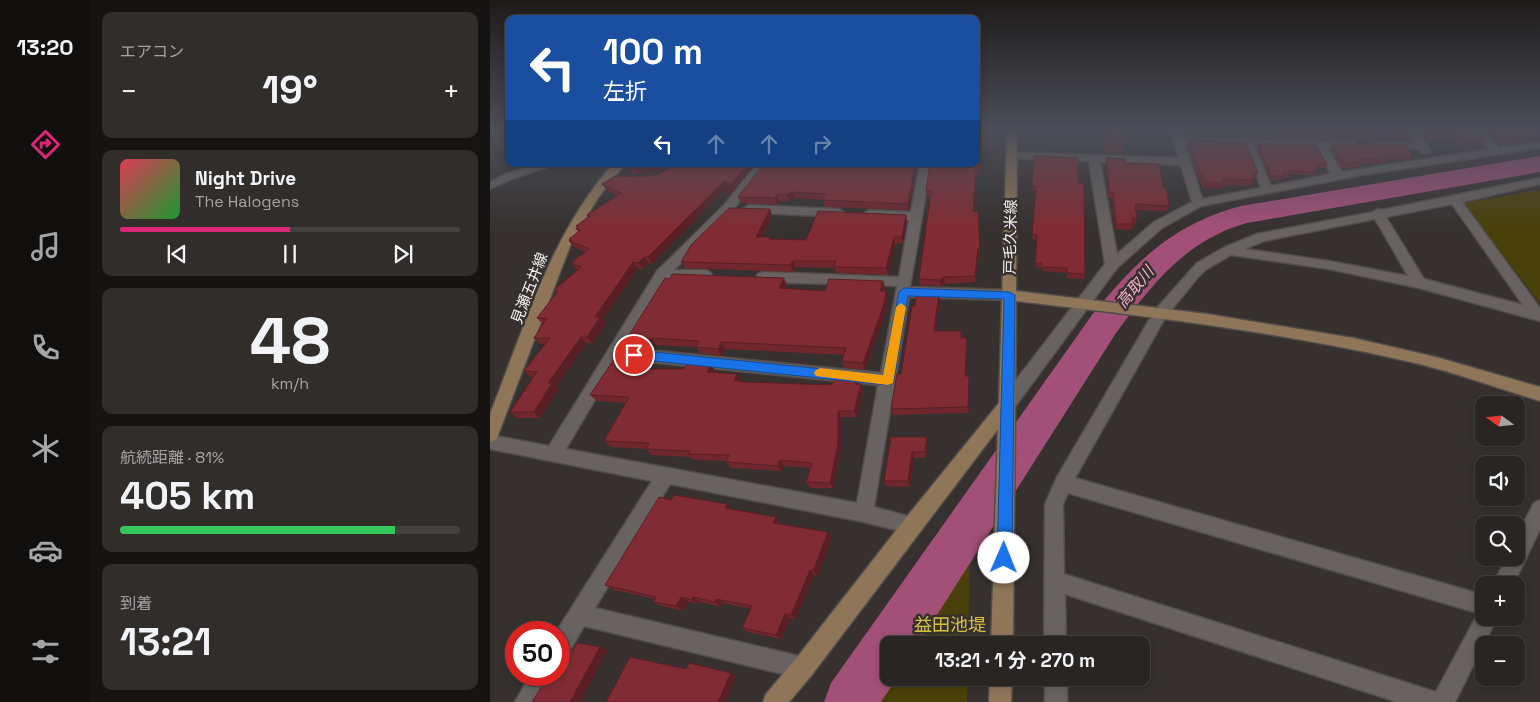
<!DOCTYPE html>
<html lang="ja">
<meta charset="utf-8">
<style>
:root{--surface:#282523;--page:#302d2b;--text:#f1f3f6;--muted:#a5a5a6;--line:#444241;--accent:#db2777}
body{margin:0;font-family:"Space Grotesk","Noto Sans JP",sans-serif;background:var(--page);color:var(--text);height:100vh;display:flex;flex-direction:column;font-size:19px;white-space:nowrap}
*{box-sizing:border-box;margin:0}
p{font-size:16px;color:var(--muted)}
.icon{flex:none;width:28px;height:28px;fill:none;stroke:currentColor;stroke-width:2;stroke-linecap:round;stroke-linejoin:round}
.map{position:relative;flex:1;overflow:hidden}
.side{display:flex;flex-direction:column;gap:12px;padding:12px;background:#161413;width:400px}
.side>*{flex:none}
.banner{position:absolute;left:15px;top:15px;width:475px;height:152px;border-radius:10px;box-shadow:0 2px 8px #0003,0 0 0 1px var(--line);background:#1a4fa0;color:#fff;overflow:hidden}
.needle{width:32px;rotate:285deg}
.tools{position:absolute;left:985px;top:396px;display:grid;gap:10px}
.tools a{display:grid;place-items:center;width:50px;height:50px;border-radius:10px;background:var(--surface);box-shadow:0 2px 8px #0003,0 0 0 1px var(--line);font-size:25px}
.speed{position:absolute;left:15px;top:621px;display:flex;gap:10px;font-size:25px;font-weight:700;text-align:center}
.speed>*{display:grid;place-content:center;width:65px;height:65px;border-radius:50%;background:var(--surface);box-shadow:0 2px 8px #0003,0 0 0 1px var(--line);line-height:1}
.speed .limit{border:8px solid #d22;background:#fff;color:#111}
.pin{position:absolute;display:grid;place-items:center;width:42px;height:42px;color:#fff;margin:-21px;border:2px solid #fff;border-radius:50%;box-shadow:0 1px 5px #0007}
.me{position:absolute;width:55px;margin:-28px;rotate:1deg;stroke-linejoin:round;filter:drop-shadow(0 0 4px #0008)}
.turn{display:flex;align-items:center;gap:18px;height:105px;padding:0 15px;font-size:22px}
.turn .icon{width:65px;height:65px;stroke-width:2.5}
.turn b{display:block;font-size:35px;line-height:42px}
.lanes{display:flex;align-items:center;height:48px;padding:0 15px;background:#0003;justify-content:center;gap:25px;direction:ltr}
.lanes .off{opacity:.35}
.big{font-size:38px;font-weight:700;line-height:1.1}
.side .card{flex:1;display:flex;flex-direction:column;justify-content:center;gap:8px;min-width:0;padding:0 18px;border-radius:10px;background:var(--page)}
.side .dial{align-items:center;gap:0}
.dial b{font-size:65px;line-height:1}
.song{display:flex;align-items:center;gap:15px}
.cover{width:60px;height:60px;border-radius:8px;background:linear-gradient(135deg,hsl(350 70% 55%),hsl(130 70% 35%))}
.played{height:5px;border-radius:2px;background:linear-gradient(90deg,var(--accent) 50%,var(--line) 50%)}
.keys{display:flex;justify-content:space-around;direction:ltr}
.heat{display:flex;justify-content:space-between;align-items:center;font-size:28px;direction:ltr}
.charge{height:8px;border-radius:4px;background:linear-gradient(90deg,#34c759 81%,var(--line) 0)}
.trip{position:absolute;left:390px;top:636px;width:270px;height:50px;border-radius:10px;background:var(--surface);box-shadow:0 2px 8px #0003,0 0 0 1px var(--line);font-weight:700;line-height:50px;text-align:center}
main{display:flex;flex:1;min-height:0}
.tabs{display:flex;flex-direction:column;width:90px;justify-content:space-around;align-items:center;background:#100f0e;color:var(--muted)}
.tabs .icon{width:35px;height:35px}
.tabs .active{color:var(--accent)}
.tabs b{font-size:22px;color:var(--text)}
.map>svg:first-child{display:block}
.green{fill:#4a4009}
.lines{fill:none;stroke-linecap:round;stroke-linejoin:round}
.river{fill:#a25077;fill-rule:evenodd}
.street-casing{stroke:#524d4b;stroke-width:3}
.secondary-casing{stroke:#524d4b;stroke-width:3}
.street{fill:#686260;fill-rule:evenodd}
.secondary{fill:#8f7658;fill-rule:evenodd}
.wall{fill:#6f262d}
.shaded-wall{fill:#5a1f24}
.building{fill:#812c34;stroke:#5a1f24}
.route{fill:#1a73e8;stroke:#114b97}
.slow{fill:#f59e0b}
.labels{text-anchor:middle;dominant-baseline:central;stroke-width:5;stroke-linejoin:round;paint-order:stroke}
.street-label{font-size:15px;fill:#f5f1f0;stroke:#36312f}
.water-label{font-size:16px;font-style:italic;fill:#f4afcd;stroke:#36312f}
.near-park-label{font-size:18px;fill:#d8c13d;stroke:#36312f}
</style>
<main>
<nav class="tabs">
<b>13:20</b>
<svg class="icon active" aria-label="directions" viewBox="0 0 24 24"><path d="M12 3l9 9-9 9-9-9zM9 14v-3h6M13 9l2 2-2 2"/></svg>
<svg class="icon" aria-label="music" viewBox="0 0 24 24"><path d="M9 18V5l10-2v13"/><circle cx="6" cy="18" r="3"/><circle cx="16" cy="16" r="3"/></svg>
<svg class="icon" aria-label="phone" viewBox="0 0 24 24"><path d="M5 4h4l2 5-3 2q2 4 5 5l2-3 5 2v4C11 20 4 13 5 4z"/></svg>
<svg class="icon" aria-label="climate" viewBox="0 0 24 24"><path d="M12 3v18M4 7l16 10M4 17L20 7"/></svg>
<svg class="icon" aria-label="car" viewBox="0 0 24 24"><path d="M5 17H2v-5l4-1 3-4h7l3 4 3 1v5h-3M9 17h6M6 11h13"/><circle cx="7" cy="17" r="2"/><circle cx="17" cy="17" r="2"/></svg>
<svg class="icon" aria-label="filters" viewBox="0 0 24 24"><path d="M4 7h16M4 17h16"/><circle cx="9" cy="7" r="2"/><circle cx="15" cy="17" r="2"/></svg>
</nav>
<section class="side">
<div class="card"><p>エアコン</p>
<div class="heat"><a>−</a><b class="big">19°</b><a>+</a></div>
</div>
<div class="card">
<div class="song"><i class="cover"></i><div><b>Night Drive</b><p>The Halogens</p></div></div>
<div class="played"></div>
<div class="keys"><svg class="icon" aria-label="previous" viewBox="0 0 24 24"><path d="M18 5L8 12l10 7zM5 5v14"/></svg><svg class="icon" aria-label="pause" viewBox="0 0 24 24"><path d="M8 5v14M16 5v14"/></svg><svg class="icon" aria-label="next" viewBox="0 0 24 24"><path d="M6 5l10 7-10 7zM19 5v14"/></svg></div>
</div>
<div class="card dial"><b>48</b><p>km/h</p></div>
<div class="card"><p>航続距離 · 81%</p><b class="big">405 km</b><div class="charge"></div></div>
<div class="card"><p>到着</p><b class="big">13:21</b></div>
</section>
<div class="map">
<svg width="1050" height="702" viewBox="0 0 1050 702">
<rect width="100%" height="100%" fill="#36312f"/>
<!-- green -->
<path class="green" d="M1050,190v113l-77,-100z
M480,554l-2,91h-56l20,-26z
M399,675v3h78v24h-99z"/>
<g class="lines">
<!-- river -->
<path class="river" d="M1050,156v16l-293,51c-10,3 -20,6 -29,11 -44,21 -74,61 -102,99l-198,312h-29v33h8l-16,24h-57l7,-19 261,-368c43,-53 81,-91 149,-109z"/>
<!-- street casing -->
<g class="street-casing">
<path id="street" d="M680,130h10l3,8 173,4 1,2 -1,2 -4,1h-25l15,25 147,-23 -16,-19h10l16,18 41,-6v6l-178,27 -161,31 -39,22 -45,40 -105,143 -6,2 -6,-2 -2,-5 2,-5 105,-137 -16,-103 -77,-3 -5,-3 5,-3 167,6zM695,144l59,1 17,43 -59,11zM764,145l62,2 15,27 -60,12zM610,162l81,3 11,37 -38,20 -37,32z
M915,130h10l16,21 -1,2h-8l-3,-4 -42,-1 -5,-3 5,-3 37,1z
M47,164h16l-2,2 -37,12 -24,11v-7l16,-8z
M267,164h12l-37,47 -58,59h31l5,2 2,3 -2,3 -44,1 -41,69 256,25 16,-87 -134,-4 -5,-2 -2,-3 2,-3 5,-2 136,5 10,-57 -40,-2 -6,-4 6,-4 42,2 9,-48h11l-21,123 99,3 5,2 2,3 -2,3 -5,2 -100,-3 -35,210 45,12 2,6 -2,6 -7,3 -48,-12 -194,-38 -75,124 208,49 8,3 3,8 -3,8 -8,3 -219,-53 -17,30 -8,3v-27h-3l96,-151 -162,-32v-14l59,11 108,-175 67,-66zM129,359l259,26 -21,118 -291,-54z
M1050,178v6l-78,18 78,106v13l-121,-33 -90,-19 -98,-14 -24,14 -9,8 -33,41 -90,160 409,117v23h13l-42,84h-58l-332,-108 1,51h-22l1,-141 12,-27 98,-167 42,-47 28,-16 32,-13 116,-22 5,-3 4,1zM962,204l71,101 -99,-26 -38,-62zM885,219l33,57 -79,-15 -84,-12 19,-8zM578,493l410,120 -42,79 -372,-118 -1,-70z
M259,205l90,4 6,4 -6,4 -94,-5 -2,-3z
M1050,500v29l-27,56h-20l13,-27h10v-21l18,-34z
M40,675h23l-14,27h-24z
M555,678h22v24h-22z"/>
</g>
<!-- secondary casing -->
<g class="secondary-casing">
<path id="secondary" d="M517,130h10l-1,161 191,23 146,24 83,19 104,30v14c-46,-14 -91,-31 -138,-41 -127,-29 -257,-44 -386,-59l-3,344h-22l7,-216 -187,247 -22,26h-26l3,-8 29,-34 110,-141 94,-116z
M123,164h12l-27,34 -26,43 -74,194 -2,5 -6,2v-28c34,-85 61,-181 123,-250z
M500,678h22l-1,24h-22z"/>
</g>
<!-- street -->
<use href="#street" class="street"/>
<!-- secondary -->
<use href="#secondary" class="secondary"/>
</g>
<!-- wall -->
<path class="wall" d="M486,130h12v3h-2l-1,14h-3l-2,28h-4l-2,37 4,-1 2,43h-1l-4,28 -30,2 -4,2 -21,-1 -1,-6 11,-82 -3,-1 -1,-6z
M614,130h27l-2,9h-5v5l-1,10 -18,-1z
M693,130h226l3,5 -3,5 -225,-4z
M927,130h61l7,9 -3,5 -2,-1 -1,3 -21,-1 -3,-4 -30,-1z
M995,130h55l-1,10 -27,2 -3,2h-11z
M699,140l69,33 -3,6h-1l-2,7 -28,-1 -2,4 -20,-1 -2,-8 -2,-1 -10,-33z
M768,144l69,21 -1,3h-10v4l-1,3 -25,-1 -1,3h-5l-1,3h-13l-13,-32z
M843,144l79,11 -3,5h-21l-2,3 -24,1 -2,3 -18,2 -12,-20z
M544,156l44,27 7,91 -1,5 -17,-1v-5l-25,-2v-3l-7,-1 2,-28h-5l4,-48h-4z
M617,158l18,5 38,24 6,19 -1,5 -32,-1 1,9 -2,6 -2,-1 -1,6 -17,-1 -3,-31 -4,-1 -2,-33z
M136,164h41l-12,7 -15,3h-7l-4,-7h1h-2z
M266,164l-28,33 -3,-6 3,-5 -76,78 -4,-1 -5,6 -5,-1 -35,51 3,4 -13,20h-7l-30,44 3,2 -19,29h-23l-7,-6 23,-35h-2l-7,-6 21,-27h-5l-6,-6 9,-14 -6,-6 20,-25 -3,-3 24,-20 -2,-1 -5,-6 14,-11 -11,-5 -5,-6 1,-1 -1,-1 10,-7 -3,-3 1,-1 -1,-2 13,-9 -2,-2 30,-20 -11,-5 -4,-6 56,-10 16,-8z
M427,164l-8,46 -84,-3 -2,-7 -29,-2 -5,3h-10l-2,4 -36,-2 -3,-6z
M280,209l2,7 -10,21h8l1,2 35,1 100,-25 1,7 -4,21 -8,1 -7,31 -52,-2 -2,-5 -39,-1 -2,5 -108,-4 -4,-6z
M393,281l2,7 -1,3 4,7 -2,13 -21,59 -21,-2 -2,-7 2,-6 -119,-6 -3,7 -22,-3 -4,-6 -40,-2 -3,4 -21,-2 -6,-7 161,-55 -2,4 40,2z
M450,300l-4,31 26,7h5l1,7 -2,31h3l1,6 -1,31 -76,2 -2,-6 10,-35 14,-68z
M155,363l-4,6 74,2 -1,1 27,8 -1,1 5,1 87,3 25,-6 2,5 4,7 -6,26h-16v33l-8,38h-23l-4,-6 4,-14 -26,-2 -2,5 -51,-3 -5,-6 1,-1 -33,-1 -4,-3 -38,-2 -6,-6 -35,-2 -7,-6 22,-38 -29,-2 -7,-6z
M401,437l37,6 -2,15h-12l-4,29 -24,-1 -2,-5z
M242,509l44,8 4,7 48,8 4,6 -14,38 -4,-1 -18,45 -6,-2 -8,21 -34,-7 -6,-4 9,-19 -28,-6 -2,4 -21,-5 -2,2 -9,-2 -5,9 -23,-5 -8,-4 2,-3 -41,-9 -9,-5z"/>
<!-- shaded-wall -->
<path class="shaded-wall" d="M1048,136h2v3l-1,1 -5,1z
M492,141v6l-2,28v-6z
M164,164h13l-12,7 -15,3 -3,-6z
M258,164h8l-28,33 -3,-6z
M425,164h2l-8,46 -1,-6z
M486,169v6l-3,43v-6z
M235,180l3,6 -76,78 -4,-7z
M302,192l2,6 -5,3 -2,-6z
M287,194l2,7 -2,4 -2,-7z
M280,209l2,7 -13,27 -3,-6z
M416,215l1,7 -4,21 -1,-6z
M404,237l1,7 -7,31 -2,-7z
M488,248l1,6 -4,28v-6z
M154,257l4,6 -5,6 -5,-6z
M303,261l2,6 -2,5 -3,-7z
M143,262l5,6 -35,51 3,4 -13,20 -6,-6 8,-20z
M454,277l1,7 -4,2 -1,-6z
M294,278l3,7 -5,10 -3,-7z
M393,281l2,7 -3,10 -2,-7z
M396,291l2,7 -2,13 -21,59 -2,-7z
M449,293l1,7 -5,38 -1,-7z
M91,337l5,6 -30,44 3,2 -19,29 -6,-6 14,-29z
M161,338l5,7 -3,4 -5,-7z
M477,338l1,7 -2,37 -1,-6z
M231,342l4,7 -3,7 -4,-7z
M149,357l6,6 -8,13 -5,-7z
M221,364l4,7 -4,7 -4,-6z
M247,374l4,6 -3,7 -4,-7z
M479,376l1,6 -1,31 -1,-6z
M371,384l2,7 -6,26 -3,-6z
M348,411l3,6v33l-8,38 -3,-5z
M437,437l1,6 -2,15 -1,-6z
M422,452l2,6 -4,29 -2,-6z
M290,460l4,6 -2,5 -4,-5z
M237,504l6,6 -8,-2z
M286,517l4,6 -2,5 -5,-5z
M338,532l4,6 -14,38 -5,-5z
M320,570l4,5 -18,45 -5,-5z
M191,597l8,5 -5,9 -8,-5z
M203,597l7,5 -2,2 -6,-4z
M226,599l7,4 -2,4 -6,-5z
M295,614l5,4 -8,21 -6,-4z
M110,647l8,3 -28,52h-10z
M241,673l6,3 -12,26h-7z"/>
<!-- building -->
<path class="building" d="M486,130h9l-1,11h-2l-2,28h-4l-3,43 5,-1 2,37h-2l-3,28 -31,1 -4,3 -21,-1 12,-88 -5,-1 4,-26h46z
M616,130h17l1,14h-17z
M695,130h224l3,5 -227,-4z
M934,130h54l7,9h-5l2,2 -21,-1 -3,-4 -30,-1z
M1003,130h47v6l-29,1 2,3 -12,-1z
M699,140l56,2 13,31h-6l2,7 -31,-1 1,4 -20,-1 -2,-8 -2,-1z
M768,144l58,1 11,20 -11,-1v8l-27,-1 1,3 -7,-1 1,3h-12z
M843,144l73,1 6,10h-26l2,3 -28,1 2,3 -17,2z
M544,156l44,2v25h6l1,91 -18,-1v-5l-25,-1v-4h-7l2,-28 -5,-1 4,-47h-4z
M617,158l18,1v4l34,1 4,23h3l3,19 -34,-2 2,15 -5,-1 1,6h-17l-3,-32h-4z
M145,164h19l-2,1 -15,3 -8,-1z
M186,164h72l-23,27 5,-7 -5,-4 -77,77h-4l-6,6 -5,-1 -38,55h5l-13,20h-6l-33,46h4l-18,29h-24l27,-40 -13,-1 26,-33h-16l13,-20h-10l21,-27 -4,-1 27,-23 -10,-4 18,-14 -20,-8 2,-1 -2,-1 12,-9 -5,-1 3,-2 -3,-1 14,-10 -3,-1 34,-22 -19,-9 13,-8 27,1 16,-3 16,-8z
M274,164h151l-7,40 -85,-4 2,-6 -33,-2 -5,3 -10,-1 -2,4 -37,-1z
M239,208l41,1 -14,28h14l-1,2 37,1 12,-29 88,4 -4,22h-8l-8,31 -52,-1 2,-6h-43l-3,4 -109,-3 10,-17z
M182,274l112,4 -5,10 46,3 4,-12 54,2 -3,10h6l-2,13 -21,59 -21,-2 4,-13 -125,-6 -3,7 -22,-2 3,-6 -48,-3 -3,4 -22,-2 39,-62 5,1z
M427,292l22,1 -5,38h27v7h6l-2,38h4l-1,31 -77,2 6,-35h4l11,-68h3z
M127,355l22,2 -7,12h52l4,-7 23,2 -4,8 30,2 -3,6 11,2 87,3 4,-9 21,3 -2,5h6l-7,27h-16v33l-8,39 -24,-1 6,-19 -32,-3 -2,6 -52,-4 3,-7 -41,-1 2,-3 -44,-2 3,-6 -45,-2 25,-44 -39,-2z
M401,437h36l-2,15h-13l-4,29h-24z
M184,495l53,9 -2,4 51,9 -3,6 55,9 -15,39 -3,-1 -19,45 -6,-1 -9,21 -34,-7 10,-22 -36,-7 -1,3 -22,-5 -1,3 -11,-3 -5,9 -23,-4 3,-5 -51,-12 54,-88 12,3z
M87,643l23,4 -30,55h-38l17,-27h10v-16l6,-10 8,1z
M140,657l56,12 3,-6 42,10 -13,29h-112z"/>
<!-- sky -->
<linearGradient id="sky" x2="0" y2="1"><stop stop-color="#1e1b1a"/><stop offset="0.57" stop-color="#4c4e58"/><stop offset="1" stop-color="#4c4e58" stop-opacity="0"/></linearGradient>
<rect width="1050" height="228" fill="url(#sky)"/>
<!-- route -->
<path class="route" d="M414,288l105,4 6,3 -3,263 -3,5 -5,2 -5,-2 -2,-5 7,-259 -96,-3 -14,84 -1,3 -5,2 -254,-26 -6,-4 6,-5 249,25 16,-83z"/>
<!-- slow -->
<path class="slow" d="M411,303l5,4 -13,76 -5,2 -72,-9 -2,-3 2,-3 4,-2 63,7 13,-68z"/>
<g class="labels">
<!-- street labels -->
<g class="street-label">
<text transform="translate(520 237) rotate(-89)">戸毛久米線</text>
<text transform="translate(39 288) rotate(-69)">見瀬五井線</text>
</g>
<!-- water labels -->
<g class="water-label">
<text transform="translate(645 287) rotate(-50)">高取川</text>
</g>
<!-- near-park labels -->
<g class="near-park-label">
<text x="460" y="624">益田池堤</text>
</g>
</g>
</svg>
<div class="tools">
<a><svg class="needle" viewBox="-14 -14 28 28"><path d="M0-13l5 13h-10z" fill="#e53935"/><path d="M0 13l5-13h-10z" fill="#a5a5a6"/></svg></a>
<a><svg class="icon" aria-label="sound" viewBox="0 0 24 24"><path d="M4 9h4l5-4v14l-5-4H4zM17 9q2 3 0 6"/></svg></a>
<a><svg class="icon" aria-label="search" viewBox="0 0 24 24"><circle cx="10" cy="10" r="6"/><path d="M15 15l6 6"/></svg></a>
<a>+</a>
<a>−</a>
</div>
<div class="speed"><div class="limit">50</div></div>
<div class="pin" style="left:144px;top:355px;background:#d93025"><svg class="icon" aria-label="arrive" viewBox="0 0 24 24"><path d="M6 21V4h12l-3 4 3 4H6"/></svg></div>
<svg class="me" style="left:514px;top:558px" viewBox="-20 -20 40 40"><circle r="19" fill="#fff"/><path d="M0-13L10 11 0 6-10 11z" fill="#1a73e8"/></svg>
<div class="trip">13:21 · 1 分 · 270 m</div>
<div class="banner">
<div class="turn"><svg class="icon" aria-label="left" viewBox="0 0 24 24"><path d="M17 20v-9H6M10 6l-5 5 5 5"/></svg><div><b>100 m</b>左折</div></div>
<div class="lanes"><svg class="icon" aria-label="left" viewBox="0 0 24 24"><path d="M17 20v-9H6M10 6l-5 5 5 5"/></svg><svg class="icon off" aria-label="ahead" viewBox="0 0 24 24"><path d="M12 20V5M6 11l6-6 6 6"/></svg><svg class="icon off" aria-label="ahead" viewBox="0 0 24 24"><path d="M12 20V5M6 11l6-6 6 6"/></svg><svg class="icon off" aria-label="right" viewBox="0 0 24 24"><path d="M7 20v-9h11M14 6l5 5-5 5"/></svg></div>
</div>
</div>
</main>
